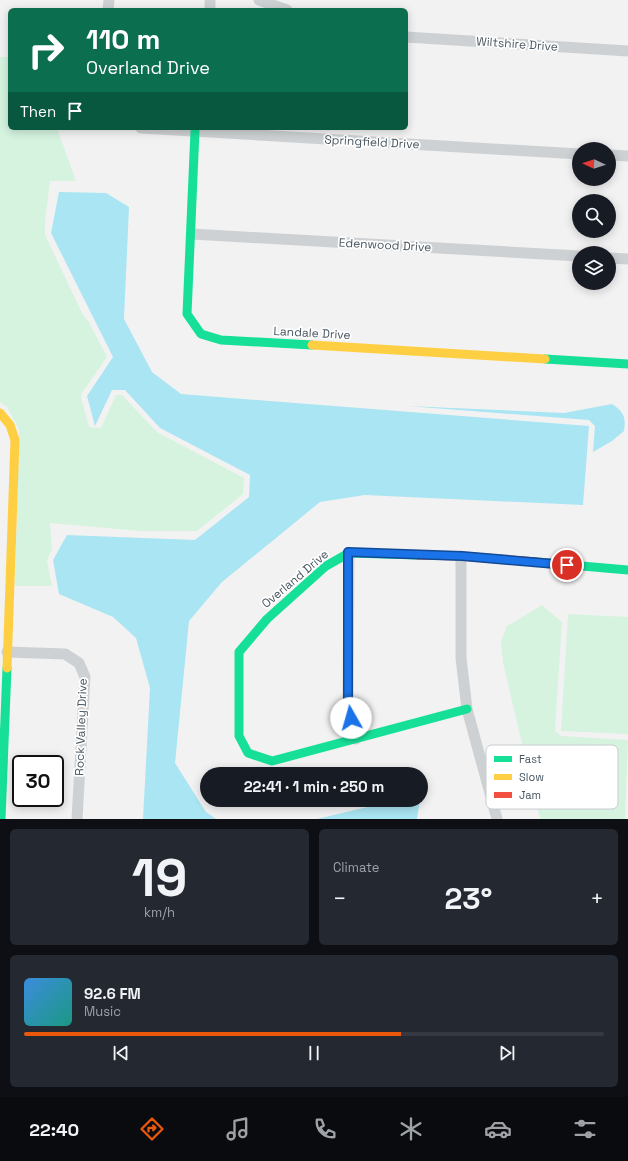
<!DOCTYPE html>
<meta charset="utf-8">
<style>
:root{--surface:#171b24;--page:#242831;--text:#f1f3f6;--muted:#9ea1a6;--line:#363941;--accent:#ea580c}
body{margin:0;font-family:"Space Grotesk",sans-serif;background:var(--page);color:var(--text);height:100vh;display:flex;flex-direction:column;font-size:15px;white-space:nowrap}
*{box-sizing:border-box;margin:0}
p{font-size:13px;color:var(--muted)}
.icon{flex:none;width:22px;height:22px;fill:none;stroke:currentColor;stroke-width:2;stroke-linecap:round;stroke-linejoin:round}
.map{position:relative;height:819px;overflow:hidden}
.side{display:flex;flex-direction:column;gap:10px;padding:10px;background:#0d0f14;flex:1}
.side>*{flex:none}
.top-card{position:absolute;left:8px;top:8px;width:400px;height:122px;border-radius:6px;box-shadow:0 2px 10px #0003;background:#0b6e4f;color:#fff;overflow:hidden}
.needle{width:26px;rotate:273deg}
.fabs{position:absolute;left:572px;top:142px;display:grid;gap:8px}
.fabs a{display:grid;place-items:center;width:44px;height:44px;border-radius:50%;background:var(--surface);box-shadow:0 2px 10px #0003;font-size:20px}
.speed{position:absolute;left:12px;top:755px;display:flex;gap:8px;font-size:20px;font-weight:700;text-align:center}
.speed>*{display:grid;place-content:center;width:52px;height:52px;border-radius:50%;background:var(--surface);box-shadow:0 2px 10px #0003;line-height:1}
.speed .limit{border:2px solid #111;border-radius:6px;background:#fff;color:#111}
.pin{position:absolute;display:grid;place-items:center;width:34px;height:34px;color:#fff;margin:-17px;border:2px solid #fff;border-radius:50%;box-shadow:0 1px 4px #0007}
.me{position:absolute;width:44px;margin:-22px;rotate:353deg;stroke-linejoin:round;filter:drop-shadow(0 0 3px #0008)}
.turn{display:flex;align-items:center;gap:14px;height:84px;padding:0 12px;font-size:18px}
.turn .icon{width:52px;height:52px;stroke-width:2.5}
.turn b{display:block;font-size:28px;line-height:34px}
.then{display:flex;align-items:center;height:38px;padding:0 12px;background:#0003;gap:8px;font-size:15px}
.big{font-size:30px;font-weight:800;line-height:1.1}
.side .widget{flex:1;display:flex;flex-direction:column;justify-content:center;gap:6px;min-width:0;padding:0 14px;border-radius:6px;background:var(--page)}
.side .dial{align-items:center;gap:0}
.dial b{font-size:52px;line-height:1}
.song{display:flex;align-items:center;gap:12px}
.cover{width:48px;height:48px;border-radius:6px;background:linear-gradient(135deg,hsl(210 70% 55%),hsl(170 70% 35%))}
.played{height:4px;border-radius:2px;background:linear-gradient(90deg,var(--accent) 65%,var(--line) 65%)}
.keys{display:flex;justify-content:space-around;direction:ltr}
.heat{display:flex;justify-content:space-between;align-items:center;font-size:22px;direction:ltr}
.side .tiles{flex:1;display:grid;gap:10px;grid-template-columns:1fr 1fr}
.widget:last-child{grid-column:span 2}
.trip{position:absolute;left:200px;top:767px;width:228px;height:40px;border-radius:20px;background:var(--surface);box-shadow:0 2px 10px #0003;font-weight:800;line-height:40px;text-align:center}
.dock{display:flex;height:64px;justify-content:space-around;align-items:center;background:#090b0e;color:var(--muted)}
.dock .icon{width:28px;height:28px}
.dock .on{color:var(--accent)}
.dock b{font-size:18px;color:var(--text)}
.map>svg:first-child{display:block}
.green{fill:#d6f3e0}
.water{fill:#a9e5f2}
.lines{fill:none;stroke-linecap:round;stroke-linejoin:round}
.street{stroke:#ced1d3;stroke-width:11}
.fast{stroke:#16e098;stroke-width:9}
.slow{stroke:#ffcf43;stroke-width:9}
.jam{stroke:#f24e42;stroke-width:9}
.route-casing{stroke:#114b97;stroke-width:10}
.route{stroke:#1a73e8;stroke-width:7}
.labels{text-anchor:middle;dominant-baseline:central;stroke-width:3.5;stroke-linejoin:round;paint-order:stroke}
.street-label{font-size:12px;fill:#475560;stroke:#fff}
.key{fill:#fff;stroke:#c8cccf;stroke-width:1}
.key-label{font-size:11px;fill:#475560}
</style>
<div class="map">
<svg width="628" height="819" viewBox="0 0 628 819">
<rect width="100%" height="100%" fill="#f3f2f2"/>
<!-- green -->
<path class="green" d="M0,57h10v71h47l19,53h-26l-5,40v14l38,80 6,7 18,35 -25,36 -1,4 8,30 12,1 15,-33h6l35,37 87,46 -1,16 -46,37h-57l-90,-8 2,26 -5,11 5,26h-37l4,-156 -12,-23 -7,-5z
M542,605l20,17 -7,109 6,5 67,4 -3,79h-85l-37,-156 -2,-22 6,-15z
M568,614l60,3v117l-67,-3z"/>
<!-- water -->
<path class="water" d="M59,192l47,1 23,14 -5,112 28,53 29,22 408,32 -6,79 -218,-10 -45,7 -98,80 -33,39 -14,142 31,49 10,7h-73l7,-131 -14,-50 -23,-21 -54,-23 -6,-34 14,-25 128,5 54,-43 1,-22 -90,-47 -35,-38h-13l-17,36 -8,-30 26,-39 -62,-124z
M612,404c12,8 14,13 12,27l-12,10 -19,11 2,-26 -6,-6 -182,-14 157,7z
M397,800h23l-3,19h-100z"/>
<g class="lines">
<!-- street -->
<path class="street" d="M259,0l28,10
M108,10l1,-10
M210,10v-10
M406,37l222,14
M141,128l438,26
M609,155l19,1
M192,234l387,22
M609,258l19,1
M349,553l-1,154 8,32
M461,556v102l6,51 30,110
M7,652l58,2 14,9 6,14 -8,142"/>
<!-- fast -->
<path class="fast" d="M195,131l-8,183 14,20 20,6 91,5
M545,359l83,5
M418,555l-69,-2 -23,13 -59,53 -28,33v84l9,17 24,8 195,-52
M536,562l92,8
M1,819l6,-151"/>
<!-- slow -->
<path class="slow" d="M312,345l233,14
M0,413l10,12 5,15 -8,228"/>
<!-- jam -->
<path class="jam" d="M418,555l43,1 75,6"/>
</g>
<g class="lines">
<!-- route casing -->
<g class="route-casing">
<path id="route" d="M351,718l-3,-11v-155l114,4 105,9"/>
</g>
<!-- route -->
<use href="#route" class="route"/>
</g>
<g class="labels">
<!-- street labels -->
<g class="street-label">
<text transform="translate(517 44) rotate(4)">Wiltshire Drive</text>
<text transform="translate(372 142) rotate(3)">Springfield Drive</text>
<text transform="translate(385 245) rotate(3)">Edenwood Drive</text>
<text transform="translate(312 333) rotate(3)">Landale Drive</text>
<text transform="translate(295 579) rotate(-40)">Overland Drive</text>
<text transform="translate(81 727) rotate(-88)">Rock Valley Drive</text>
</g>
</g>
<!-- legend -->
<rect x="486" y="745" width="132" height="64" rx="6" class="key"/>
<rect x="494" y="756" width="18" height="6" fill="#16e098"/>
<rect x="494" y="774" width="18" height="6" fill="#ffcf43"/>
<rect x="494" y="792" width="18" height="6" fill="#f24e42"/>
<g class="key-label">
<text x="519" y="763">Fast</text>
<text x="519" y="781">Slow</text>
<text x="519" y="799">Jam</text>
</g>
</svg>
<div class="fabs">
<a><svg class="needle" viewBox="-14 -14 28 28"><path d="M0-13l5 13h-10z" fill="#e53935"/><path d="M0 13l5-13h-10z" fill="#9ea1a6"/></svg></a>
<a><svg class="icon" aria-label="search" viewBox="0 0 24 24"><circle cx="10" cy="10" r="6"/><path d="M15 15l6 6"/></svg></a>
<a><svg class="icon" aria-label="layers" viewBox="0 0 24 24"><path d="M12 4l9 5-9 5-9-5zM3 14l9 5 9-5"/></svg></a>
</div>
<div class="speed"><div class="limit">30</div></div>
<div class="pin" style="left:567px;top:565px;background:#d93025"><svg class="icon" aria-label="arrive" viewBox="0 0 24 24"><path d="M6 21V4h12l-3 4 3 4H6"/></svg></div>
<svg class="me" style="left:351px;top:718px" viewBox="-20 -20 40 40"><circle r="19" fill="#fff"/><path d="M0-13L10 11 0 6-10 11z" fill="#1a73e8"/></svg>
<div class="trip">22:41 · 1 min · 250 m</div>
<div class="top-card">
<div class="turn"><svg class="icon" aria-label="right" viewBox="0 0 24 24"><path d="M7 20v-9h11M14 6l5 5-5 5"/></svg><div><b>110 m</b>Overland Drive</div></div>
<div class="then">Then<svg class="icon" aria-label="arrive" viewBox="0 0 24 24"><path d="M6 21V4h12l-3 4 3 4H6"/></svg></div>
</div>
</div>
<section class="side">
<div class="tiles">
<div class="widget dial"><b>19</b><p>km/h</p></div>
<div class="widget"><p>Climate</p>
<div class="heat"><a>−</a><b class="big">23°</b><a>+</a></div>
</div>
<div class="widget">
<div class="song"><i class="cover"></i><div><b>92.6 FM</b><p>Music</p></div></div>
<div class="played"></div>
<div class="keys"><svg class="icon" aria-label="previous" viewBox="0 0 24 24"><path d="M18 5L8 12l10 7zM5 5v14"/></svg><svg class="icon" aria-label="pause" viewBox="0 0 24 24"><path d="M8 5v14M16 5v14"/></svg><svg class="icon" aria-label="next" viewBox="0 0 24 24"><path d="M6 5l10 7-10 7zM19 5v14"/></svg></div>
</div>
</div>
</section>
<nav class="dock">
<b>22:40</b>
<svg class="icon on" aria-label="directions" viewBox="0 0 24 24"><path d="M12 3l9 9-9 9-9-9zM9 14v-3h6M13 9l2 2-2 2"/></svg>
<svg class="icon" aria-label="music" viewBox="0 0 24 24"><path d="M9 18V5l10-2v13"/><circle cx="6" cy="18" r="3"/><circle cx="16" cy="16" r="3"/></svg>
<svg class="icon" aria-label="phone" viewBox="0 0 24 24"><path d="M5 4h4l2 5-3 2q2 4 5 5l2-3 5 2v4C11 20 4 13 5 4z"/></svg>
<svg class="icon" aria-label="climate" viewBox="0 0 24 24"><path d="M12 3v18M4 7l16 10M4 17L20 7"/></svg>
<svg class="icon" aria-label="car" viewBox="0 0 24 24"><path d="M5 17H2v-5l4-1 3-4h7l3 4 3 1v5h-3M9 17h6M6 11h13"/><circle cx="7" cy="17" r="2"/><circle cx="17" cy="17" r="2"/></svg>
<svg class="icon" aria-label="filters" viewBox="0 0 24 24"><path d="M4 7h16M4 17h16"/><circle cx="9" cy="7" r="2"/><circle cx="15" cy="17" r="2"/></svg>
</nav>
